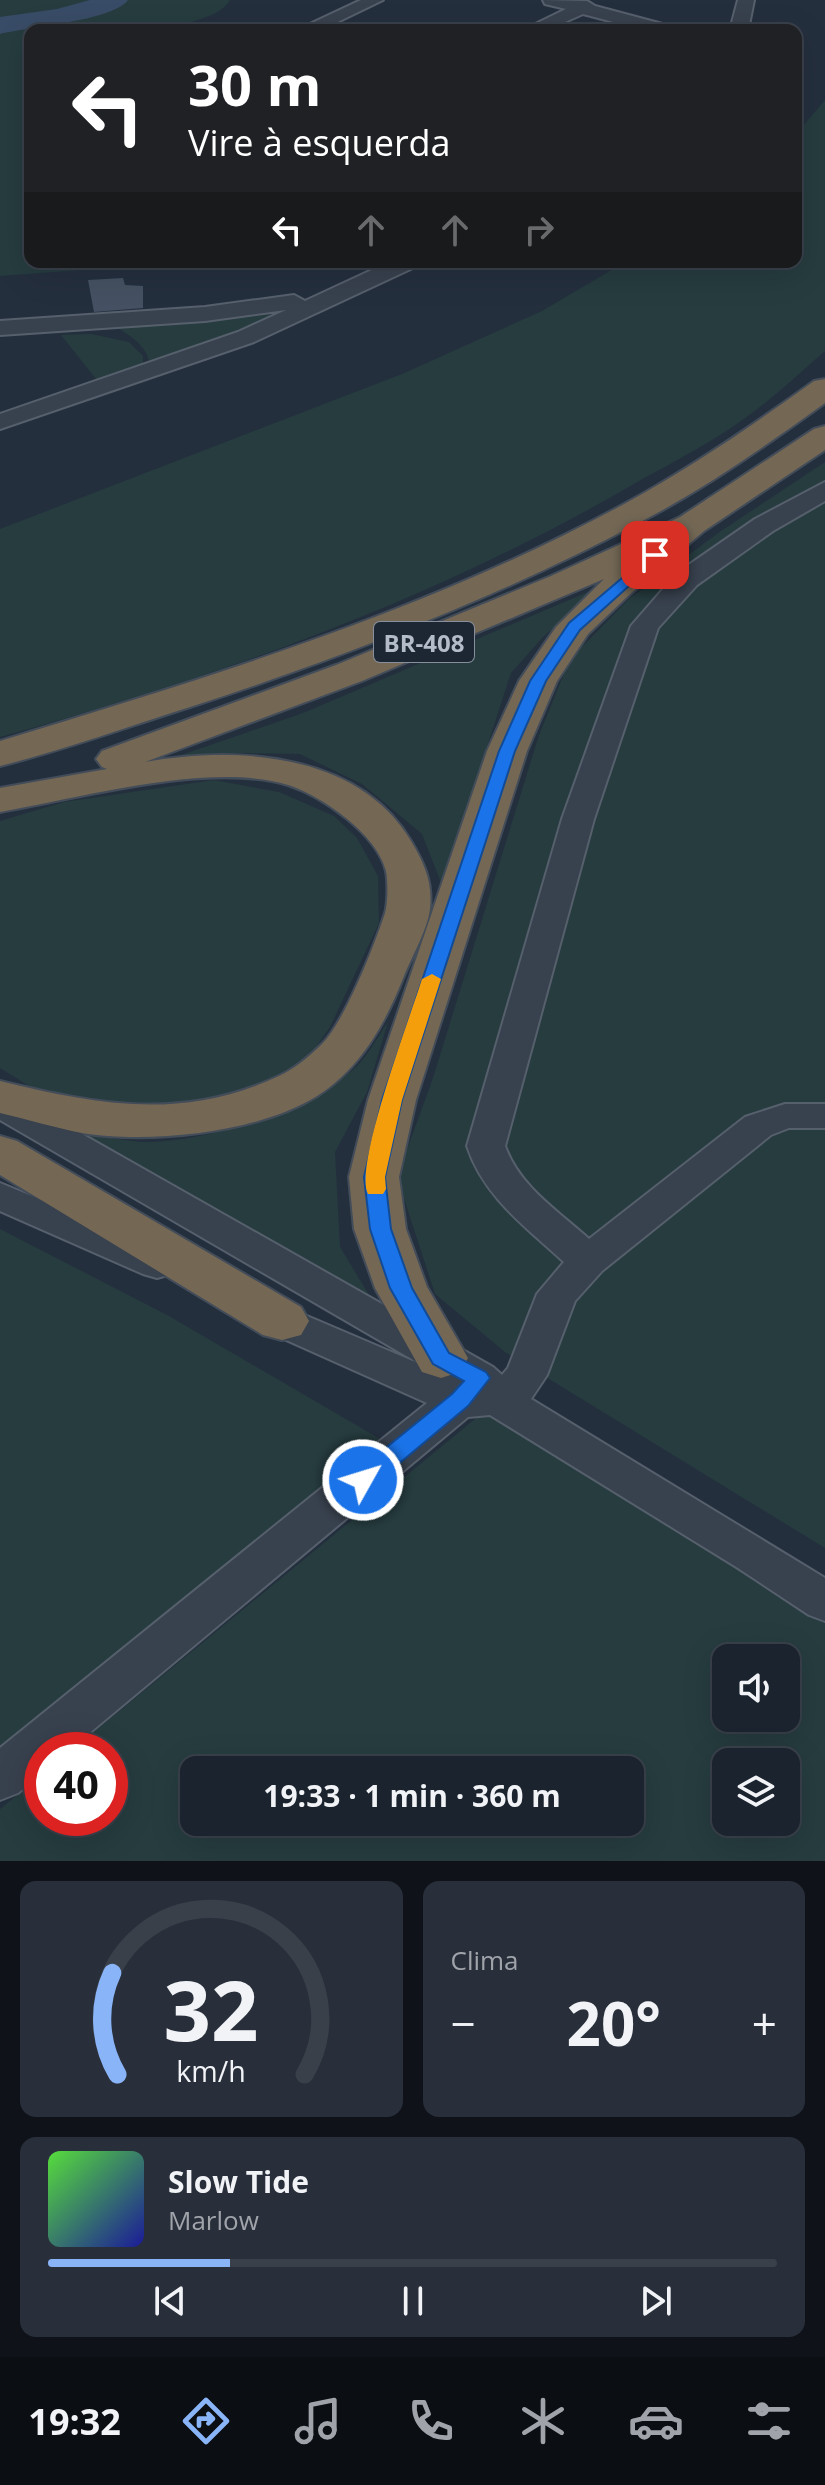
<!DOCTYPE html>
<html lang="pt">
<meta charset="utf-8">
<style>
:root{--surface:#1b232e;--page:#282f3a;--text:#f1f3f6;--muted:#a0a4aa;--line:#39404a;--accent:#8ab4f8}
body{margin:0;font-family:"Open Sans",sans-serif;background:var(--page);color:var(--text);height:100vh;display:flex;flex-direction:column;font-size:30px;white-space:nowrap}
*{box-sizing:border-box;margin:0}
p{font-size:26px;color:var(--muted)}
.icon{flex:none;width:44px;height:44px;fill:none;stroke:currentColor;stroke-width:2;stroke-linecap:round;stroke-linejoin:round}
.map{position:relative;height:1861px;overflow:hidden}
.sheet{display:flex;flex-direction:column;gap:20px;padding:20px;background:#0f1319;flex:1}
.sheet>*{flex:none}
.banner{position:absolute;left:24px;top:24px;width:778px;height:244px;border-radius:16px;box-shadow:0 8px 32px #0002,0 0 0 2px var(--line);background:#202124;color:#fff;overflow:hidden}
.fabs{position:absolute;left:712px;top:1644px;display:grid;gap:16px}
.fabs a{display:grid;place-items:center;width:88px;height:88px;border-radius:16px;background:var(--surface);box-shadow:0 8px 32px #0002,0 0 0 2px var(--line);font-size:40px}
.speed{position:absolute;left:24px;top:1732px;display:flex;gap:16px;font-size:40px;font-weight:700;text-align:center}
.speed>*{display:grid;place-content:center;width:104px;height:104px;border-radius:50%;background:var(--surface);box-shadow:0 8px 32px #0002,0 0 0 2px var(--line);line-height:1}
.speed .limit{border:12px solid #d22;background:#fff;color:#111}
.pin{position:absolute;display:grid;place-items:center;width:68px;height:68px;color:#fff;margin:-34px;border-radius:16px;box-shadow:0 4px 12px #0006}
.me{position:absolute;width:88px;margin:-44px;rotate:51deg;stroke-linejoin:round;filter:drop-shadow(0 0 6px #0008)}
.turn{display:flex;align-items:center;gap:28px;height:168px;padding:0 32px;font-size:36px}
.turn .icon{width:104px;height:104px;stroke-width:2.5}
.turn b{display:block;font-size:56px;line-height:68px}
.lanes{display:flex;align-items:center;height:76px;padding:0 32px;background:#0003;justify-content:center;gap:40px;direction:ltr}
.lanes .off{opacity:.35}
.big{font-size:60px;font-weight:700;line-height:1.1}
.sheet .card{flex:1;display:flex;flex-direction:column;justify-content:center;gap:12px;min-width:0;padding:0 28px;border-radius:16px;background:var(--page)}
.sheet .dial{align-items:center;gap:0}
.dial svg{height:208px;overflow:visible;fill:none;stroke:var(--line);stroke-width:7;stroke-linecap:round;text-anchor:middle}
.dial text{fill:var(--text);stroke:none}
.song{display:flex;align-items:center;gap:24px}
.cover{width:96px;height:96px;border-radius:12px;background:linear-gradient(135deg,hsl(110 70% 55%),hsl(240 70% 35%))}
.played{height:8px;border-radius:4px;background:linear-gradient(90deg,var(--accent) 25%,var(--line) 25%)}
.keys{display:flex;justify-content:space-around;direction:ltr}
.heat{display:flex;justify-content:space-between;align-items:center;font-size:44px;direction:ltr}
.sheet .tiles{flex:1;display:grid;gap:20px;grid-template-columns:1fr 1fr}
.card:last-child{grid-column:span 2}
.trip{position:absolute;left:180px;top:1756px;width:464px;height:80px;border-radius:16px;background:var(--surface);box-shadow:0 8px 32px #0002,0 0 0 2px var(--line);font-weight:700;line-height:80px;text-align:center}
.menu{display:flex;height:128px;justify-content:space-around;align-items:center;background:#0b0e12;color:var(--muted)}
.menu .icon{width:56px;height:56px}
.menu .current{color:var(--accent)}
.menu b{font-size:36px;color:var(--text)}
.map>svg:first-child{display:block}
.green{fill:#263c3f;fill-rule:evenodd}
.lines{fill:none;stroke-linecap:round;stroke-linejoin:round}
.river{fill:#394c67;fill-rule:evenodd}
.building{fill:#455162}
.minor-casing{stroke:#565f6c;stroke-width:4}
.highway-casing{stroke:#434c59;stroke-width:4}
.minor{fill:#38414e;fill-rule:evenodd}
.highway{fill:#746855;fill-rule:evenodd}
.route{fill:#1a73e8;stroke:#114b97;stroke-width:2}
.slow{fill:#f59e0b}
.labels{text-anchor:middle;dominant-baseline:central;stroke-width:8;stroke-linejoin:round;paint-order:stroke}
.shield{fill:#1d2633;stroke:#878f9c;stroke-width:2}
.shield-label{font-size:24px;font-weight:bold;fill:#b4bcc9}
</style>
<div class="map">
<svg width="825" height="1861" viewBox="0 0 825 1861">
<rect width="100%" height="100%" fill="#242f3e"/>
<!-- green -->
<path class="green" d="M0,0h230c-21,38 -160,30 -200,30v232h158l-188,14z
M825,100v251c-23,20 -45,41 -69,59 -37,29 -83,52 -124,75 -198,115 -412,192 -632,252v-208l402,-155 140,-63 83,-49h171v-128z
M334,295l-21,14 -163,55c-4,-20 -21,-29 -37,-39l166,-20z
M91,334l38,8 14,14v12l-42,17 -40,-50z
M825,462v1086l-320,-196 -70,-58 -38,-117 36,-99 106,-343 31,-76 60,-61 91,-67z
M602,586l-59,51 -32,36 -69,212 -20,-51 -60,-50 -62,-30 -62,-1 -100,17 165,-57z
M214,780l65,12 55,24 23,22 21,38 1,47 -49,104 -27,39 -81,41 -89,3 -104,-24 -29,-18v-247l64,-19z
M388,1022l-21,70 -32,60 5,95 34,56 -291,-169c20,2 41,7 61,8 62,0 166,-32 212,-75 12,-12 22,-31 32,-45z
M0,1229l169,87 218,127 -387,330z
M492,1405l333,198v258h-825v-52l42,-34v43h68v-68h-38zM726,1658h60v60h-60zM726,1762h60v60h-60zM194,1770h436v52h-436z"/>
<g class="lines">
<!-- river -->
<path class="river" d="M90,0h38c-15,21 -102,27 -128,34v-17l57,-8z"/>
</g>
<!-- building -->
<path class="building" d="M123,278l2,7 18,1v22l-49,4 -6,-32z"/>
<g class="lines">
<!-- minor casing -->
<g class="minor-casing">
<path id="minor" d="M361,0h22l-62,30h-24z
M543,0l44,1 8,5 75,20 3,4h-29l-61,-16 -36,16h-24l43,-21 -21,-5z
M738,0h16l-6,30h-18z
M389,262h29l-3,5 -161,75 -254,87v-15l238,-82 48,-22 -81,11 -205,14v-14l205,-14 89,-12 11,6z
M825,482v19l-52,30 -76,54 -39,43 -64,191 -89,327c14,40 53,65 84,93l156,-122 40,-13h40v24h-36l-18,7 -169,136 -27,30 -28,74 -16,24 294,179v43l-16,-6 -71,-47 -248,-153 -22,2 -399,333h-27v23l-24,20 -18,7v-52l427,-345 -181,-81 -6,-11 6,-11 14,-4 162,69 -422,-245v-28l13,3 480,272 9,8 6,-7 29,-74 27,-32c-38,-35 -81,-66 -97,-116l95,-327 69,-193 46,-53 78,-54z
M0,1183l171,71 6,10 -6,10 -14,4 -14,-4 -143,-63z"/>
</g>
<!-- highway casing -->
<g class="highway-casing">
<path id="highway" d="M825,379v24c-57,41 -115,82 -177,115 -146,78 -301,138 -458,189 -63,20 -126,43 -190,59v-25c213,-65 430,-131 626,-238 66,-36 127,-78 188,-122z
M825,426v24l-121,81 -74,63 -42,40 -31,47 -30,70 -111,349 -17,77 7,52 21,58 41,71 -8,14 -19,6 -19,-6 -47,-84 -21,-59 -5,-52 19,-77 119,-349 32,-70 37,-54 48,-48 -242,102 -217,81c91,-16 213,-10 266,79 13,22 22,41 19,68 -3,22 -18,47 -26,67 -19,48 -43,92 -87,120 -59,37 -167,48 -235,37 -27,-5 -55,-14 -82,-20v-32c99,24 182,40 279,-5 14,-6 32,-21 43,-32 23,-23 53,-100 63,-131 3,-10 3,-32 1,-42 -9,-37 -64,-75 -98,-86 -78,-24 -207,13 -288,27v-24l107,-19 -5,-2 -6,-8 6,-8 234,-86 215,-89 129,-59 134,-88z
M0,1136l17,5 284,166 8,14 -8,14 -19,5 -19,-5 -263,-160z"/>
</g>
<!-- minor -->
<use href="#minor" class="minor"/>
<!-- highway -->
<use href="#highway" class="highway"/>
</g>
<!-- route -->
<path class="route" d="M655,550l7,5 -2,3 -80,72 -34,51 -31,70 -113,349 -17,77 6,52 21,59 37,65 37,19 4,6 -22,28 -96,80 -9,3 -8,-3 -4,-6 4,-7 97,-79 12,-13 -31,-17 -43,-76 -20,-59 -6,-52 18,-77 117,-349 31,-70 39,-58z"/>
<!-- slow -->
<path class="slow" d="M432,974l9,5 -39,121 -17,77 1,12 -3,5h-15c-15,-27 43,-179 54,-215z"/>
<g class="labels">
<!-- shield labels -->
<rect class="shield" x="374" y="622" width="100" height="40" rx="6"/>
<g class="shield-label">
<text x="424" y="642">BR-408</text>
</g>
</g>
</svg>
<div class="fabs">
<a><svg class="icon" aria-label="sound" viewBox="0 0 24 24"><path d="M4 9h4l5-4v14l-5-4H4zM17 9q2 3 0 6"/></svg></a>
<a><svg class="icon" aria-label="layers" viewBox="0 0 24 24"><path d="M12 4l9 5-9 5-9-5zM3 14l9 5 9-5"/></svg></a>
</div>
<div class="speed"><div class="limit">40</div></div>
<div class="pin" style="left:655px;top:555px;background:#d93025"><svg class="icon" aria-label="arrive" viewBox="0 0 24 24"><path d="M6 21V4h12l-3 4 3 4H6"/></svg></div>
<svg class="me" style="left:363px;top:1480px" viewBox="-20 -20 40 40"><circle r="17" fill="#1a73e8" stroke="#fff" stroke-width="3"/><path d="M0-11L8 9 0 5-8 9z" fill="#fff"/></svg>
<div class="trip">19:33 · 1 min · 360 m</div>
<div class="banner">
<div class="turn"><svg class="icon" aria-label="left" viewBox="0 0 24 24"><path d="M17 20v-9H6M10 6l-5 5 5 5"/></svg><div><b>30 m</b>Vire à esquerda</div></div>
<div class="lanes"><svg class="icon" aria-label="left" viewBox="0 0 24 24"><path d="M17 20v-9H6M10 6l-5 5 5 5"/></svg><svg class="icon off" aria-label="ahead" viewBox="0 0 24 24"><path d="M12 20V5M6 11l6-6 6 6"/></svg><svg class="icon off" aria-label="ahead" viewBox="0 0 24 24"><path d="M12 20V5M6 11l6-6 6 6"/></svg><svg class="icon off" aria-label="right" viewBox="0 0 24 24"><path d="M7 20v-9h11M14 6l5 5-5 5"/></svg></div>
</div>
</div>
<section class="sheet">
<div class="tiles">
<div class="card dial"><svg viewBox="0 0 100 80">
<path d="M14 69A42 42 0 1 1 86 69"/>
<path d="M14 69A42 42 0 0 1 12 30" stroke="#8ab4f8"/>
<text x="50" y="56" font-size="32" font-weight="700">32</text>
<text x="50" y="72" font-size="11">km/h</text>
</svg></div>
<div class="card"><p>Clima</p>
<div class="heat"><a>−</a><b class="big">20°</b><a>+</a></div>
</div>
<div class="card">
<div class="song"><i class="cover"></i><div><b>Slow Tide</b><p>Marlow</p></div></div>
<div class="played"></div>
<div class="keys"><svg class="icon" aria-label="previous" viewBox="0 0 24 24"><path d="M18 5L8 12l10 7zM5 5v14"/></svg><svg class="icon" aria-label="pause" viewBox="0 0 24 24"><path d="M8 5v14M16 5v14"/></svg><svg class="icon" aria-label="next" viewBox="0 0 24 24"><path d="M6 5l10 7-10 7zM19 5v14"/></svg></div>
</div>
</div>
</section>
<nav class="menu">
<b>19:32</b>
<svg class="icon current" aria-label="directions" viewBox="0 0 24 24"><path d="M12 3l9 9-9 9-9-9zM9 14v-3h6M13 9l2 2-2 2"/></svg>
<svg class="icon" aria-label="music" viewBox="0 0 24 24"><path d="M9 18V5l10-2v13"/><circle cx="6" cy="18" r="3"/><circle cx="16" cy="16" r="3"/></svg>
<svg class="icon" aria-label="phone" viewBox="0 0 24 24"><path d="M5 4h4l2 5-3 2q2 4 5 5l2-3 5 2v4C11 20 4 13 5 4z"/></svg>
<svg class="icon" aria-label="climate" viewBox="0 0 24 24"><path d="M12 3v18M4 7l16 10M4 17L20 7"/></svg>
<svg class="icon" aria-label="car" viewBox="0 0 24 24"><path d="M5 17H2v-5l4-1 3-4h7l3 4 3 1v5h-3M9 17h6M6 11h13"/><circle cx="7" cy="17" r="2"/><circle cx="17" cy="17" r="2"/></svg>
<svg class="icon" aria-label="filters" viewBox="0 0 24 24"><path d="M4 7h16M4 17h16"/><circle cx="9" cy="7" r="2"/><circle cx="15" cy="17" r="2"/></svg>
</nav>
